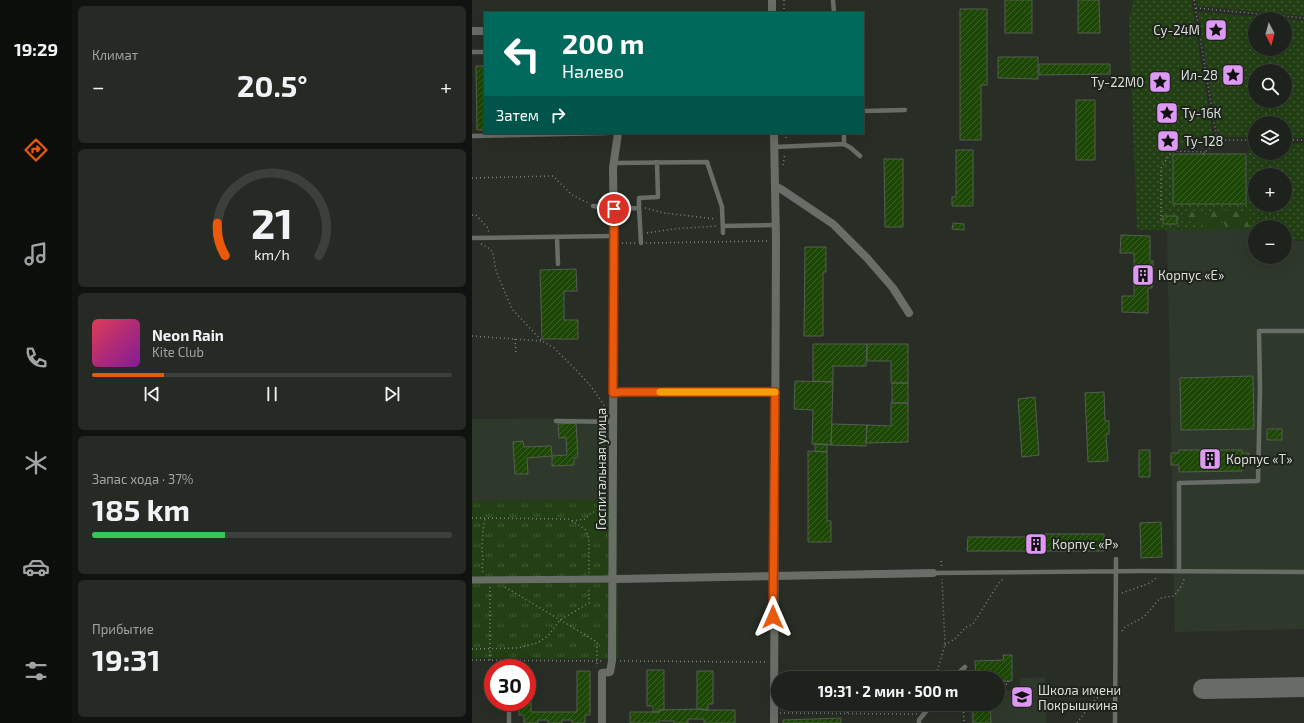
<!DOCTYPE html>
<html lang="ru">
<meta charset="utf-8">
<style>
:root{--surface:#1e221c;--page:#262a25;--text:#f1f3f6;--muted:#a1a4a3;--line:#3c3f3b;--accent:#ea580c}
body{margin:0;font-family:"Exo 2",sans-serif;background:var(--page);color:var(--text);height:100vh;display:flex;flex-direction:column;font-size:15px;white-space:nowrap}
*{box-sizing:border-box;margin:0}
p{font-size:13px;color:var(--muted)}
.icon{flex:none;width:22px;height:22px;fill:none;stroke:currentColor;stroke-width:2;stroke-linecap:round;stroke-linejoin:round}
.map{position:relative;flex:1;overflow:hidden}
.panel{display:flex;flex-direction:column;gap:6px;padding:6px;background:#10130f;width:400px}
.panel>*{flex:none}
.guide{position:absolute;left:12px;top:12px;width:380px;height:122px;border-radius:0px;box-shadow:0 4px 16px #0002,0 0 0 1px var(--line);background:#00695c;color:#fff;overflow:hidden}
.needle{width:26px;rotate:174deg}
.controls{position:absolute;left:776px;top:12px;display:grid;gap:8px}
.controls a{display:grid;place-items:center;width:44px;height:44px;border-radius:50%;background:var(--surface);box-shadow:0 4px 16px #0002,0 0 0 1px var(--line);font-size:20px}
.speed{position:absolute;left:12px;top:659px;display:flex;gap:8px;font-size:20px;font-weight:700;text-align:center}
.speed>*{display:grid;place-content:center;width:52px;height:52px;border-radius:50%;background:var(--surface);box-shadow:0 4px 16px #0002,0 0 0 1px var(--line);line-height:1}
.speed .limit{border:6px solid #d22;background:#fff;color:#111}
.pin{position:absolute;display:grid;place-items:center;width:34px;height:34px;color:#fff;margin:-17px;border:2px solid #fff;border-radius:50%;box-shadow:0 1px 4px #0007}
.me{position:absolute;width:44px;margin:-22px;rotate:0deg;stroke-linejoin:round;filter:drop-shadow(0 0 3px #0008)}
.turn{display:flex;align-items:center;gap:14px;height:84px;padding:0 12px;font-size:18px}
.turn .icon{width:52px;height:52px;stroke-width:2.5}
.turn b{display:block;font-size:28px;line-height:34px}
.then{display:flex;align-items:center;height:38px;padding:0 12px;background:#0003;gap:8px;font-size:15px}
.big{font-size:30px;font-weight:700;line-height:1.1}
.panel .card{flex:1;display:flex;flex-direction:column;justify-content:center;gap:6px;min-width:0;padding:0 14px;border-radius:6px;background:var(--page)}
.panel .dial{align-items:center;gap:0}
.dial svg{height:104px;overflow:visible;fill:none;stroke:var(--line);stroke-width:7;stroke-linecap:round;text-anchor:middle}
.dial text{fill:var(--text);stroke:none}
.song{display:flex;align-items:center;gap:12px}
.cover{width:48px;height:48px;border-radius:6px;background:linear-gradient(135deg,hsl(350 70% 55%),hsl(290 70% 35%))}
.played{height:4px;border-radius:2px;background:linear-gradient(90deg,var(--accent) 20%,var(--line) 20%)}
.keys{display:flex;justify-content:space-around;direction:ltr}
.heat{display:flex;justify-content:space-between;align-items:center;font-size:22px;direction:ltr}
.charge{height:6px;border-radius:3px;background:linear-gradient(90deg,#34c759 37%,var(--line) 0)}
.trip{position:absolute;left:299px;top:671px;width:234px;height:40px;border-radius:20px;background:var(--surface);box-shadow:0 4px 16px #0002,0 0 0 1px var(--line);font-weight:700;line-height:40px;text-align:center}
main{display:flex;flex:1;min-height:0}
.tabs{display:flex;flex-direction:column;width:72px;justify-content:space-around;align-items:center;background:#0c0e0b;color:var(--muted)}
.tabs .icon{width:28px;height:28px}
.tabs .active{color:var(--accent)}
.tabs b{font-size:18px;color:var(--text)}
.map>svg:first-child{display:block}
.built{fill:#2f392b}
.grass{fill:url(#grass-dots);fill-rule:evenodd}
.forest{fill:url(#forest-firs)}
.park{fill:url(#park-tufts)}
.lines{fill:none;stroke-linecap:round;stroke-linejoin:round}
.taxiway{stroke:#676c66;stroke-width:20}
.building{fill:url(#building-hatch);stroke:#565d53}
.path{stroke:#7e837d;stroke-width:1.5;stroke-dasharray:1 3;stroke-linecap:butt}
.service{stroke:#696d68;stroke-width:4.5}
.pedestrian{stroke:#696d68;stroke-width:7}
.minor{stroke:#696d68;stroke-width:8}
.tertiary{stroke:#696d68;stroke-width:8}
.route-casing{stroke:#983908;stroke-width:10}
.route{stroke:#ea580c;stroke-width:7}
.slow{stroke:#f59e0b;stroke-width:7}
.labels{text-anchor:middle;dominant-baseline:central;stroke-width:4;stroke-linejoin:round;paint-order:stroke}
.poi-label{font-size:13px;fill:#dbdfda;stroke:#1e241c;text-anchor:start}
.street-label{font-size:13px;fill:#dbdfda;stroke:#1e241c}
</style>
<main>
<nav class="tabs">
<b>19:29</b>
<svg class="icon active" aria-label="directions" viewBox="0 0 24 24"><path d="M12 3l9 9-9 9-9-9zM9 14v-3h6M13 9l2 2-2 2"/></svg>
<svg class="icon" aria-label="music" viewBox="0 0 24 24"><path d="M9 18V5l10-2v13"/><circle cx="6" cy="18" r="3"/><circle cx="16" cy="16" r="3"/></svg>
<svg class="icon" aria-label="phone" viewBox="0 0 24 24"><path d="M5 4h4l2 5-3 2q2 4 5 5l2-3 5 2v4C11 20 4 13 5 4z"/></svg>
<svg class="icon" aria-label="climate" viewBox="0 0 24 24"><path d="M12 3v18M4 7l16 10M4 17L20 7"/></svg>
<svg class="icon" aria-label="car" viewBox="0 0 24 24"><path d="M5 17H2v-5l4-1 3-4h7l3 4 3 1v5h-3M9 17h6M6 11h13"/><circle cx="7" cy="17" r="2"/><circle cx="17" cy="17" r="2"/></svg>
<svg class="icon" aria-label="filters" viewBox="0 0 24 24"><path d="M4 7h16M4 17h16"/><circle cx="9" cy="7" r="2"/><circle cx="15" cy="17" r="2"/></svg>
</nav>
<section class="panel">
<div class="card"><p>Климат</p>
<div class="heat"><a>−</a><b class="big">20.5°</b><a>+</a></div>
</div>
<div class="card dial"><svg viewBox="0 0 100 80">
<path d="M14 69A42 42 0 1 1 86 69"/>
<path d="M14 69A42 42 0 0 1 8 44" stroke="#ea580c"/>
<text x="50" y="56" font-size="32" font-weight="700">21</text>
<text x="50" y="72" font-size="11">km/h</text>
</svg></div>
<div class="card">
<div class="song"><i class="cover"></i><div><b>Neon Rain</b><p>Kite Club</p></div></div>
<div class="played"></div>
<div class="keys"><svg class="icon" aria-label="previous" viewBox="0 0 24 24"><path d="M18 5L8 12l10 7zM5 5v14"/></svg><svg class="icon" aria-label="pause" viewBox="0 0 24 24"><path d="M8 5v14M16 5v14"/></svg><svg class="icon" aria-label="next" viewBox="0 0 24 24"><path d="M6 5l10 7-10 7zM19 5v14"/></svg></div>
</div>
<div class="card"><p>Запас хода · 37%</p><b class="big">185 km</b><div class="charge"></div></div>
<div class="card"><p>Прибытие</p><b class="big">19:31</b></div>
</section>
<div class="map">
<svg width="832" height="723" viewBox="0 0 832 723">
<defs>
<pattern id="grass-dots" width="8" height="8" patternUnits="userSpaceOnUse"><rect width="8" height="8" fill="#224014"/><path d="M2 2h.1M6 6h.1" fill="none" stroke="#425b36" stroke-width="1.8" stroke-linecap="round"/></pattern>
<pattern id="forest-firs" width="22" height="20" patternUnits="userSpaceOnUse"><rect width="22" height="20" fill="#224014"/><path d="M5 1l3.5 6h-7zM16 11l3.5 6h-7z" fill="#425b36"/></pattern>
<pattern id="park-tufts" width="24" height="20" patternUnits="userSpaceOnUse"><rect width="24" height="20" fill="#224014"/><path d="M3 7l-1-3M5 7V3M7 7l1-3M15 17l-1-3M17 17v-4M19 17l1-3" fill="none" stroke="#425b36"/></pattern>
<pattern id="building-hatch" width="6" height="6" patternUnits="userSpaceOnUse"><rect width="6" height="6" fill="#1c4704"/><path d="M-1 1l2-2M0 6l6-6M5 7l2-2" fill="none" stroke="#3c6128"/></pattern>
</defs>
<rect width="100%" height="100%" fill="#282e26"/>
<!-- built -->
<path class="built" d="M783,229v28h30v-17l19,1v388l-129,3 -8,-402z
M137,418v82l-137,1v-82z
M573,677l1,46h-75l-1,-19h28v-13l22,-1v-12z"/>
<!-- grass -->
<path class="grass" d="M661,0h58l22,137 -24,1 -3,2 -1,8 -9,1 -3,2v53h73l1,-54 8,1v2h30v-9l19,-1v97h-19v-13h-30v2l-118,1 -8,-209zM783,175h30v30h-30z
M724,0h108v16l-106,-10z
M728,12l80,7h-25v30h30v-30l19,2v117l-19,-1v-14h-30v14h-35l-2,-1 -20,-123zM783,71h30v30h-30z"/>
<!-- forest -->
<path class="forest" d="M743,206l6,2 -1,3h6l1,-3 11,-1 2,7 5,-2 5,6 -2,5 1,4 -6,2 -4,-1 -1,1h-10l-5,-7h-4l-1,7h-12l-1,-7 -13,1 -3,-3 -2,1 -6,-1v-5l18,-6 2,5h8v-3h4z"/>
<!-- park -->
<path class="park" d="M145,500l1,159 -146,-1v-157z"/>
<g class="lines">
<!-- taxiway -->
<path class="taxiway" d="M731,689l101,-2"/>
</g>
<!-- building -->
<path class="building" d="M533,0h27v33h-27z
M606,0h21l1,33h-22z
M488,9h27v76h-6v55h-21z
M526,57h40v22l-40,-1z
M567,64h71v10l-71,1z
M4,66h9v64h-8z
M604,100h19v60h-19z
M484,150h17v56h-21v-9h4z
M701,154h73v50h-73z
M412,159h19v68h-18z
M691,216h14v8h-14z
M481,223l11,1v6l-12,-1z
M649,235l29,1v25h3l-1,27h-4v25l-26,-1v-16h12v-43h-14z
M333,247h21v25h-3v64h-19z
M104,269l1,22h-13v29h14v19h-36l-2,-69z
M341,344h54l-1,22h-33v16l-20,-1z
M395,344h41v39h-17v-22h-24z
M781,376l1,53 -73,1 -1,-52z
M323,381l38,1 -2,63 -19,-1 1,-34 -19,-1z
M420,383h16v20h-16z
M632,392l1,29h4v13l-3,1 2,26 -20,1 -3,-69z
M563,397l4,58 -17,2 -4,-58z
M419,403h17v39l-42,1 1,-18 24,1z
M104,423l2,34 -4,1v7l-22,1v-10l15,-1 -1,-18 -7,1 -1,-14z
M360,424l35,1 -1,21 -35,-1z
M795,429h15v11h-15z
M51,441l1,6 27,-1 1,10 -25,2 1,16h-13l-2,-32z
M343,444h12v8l-12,-1z
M667,450h11v27h-11z
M707,450h63v3h7v12h-7v6l-63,1v-7h-8v-12h8z
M336,451l19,1v69h4v21h-23z
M689,522l1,35 -21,1 -1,-35z
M573,534h59v17h-137l1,-14h77z
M531,655h9v26h-14v-3h-22l-1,-17 29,-1z
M175,670h17v40h-5v2h-6v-6h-6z
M105,671h13v44h-5v8h-13v-3h-10v3h-14v-3h-10v3h-14v-8h-5v-13h8v-30h4v40h46z
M225,671h16v33h-5v6l-11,-1z
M501,704h17l1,19h-18z
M232,709v1h31v13h-31v-4h-16v4h-14v-2h-15v2h-29v-11h29v-2z
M369,718v5h-58v-3z"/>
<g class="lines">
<!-- path -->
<path class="path" d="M722,0l23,140
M724,8l108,10
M312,13v-13
M314,133v8
M813,140h19
M731,154l14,-14h38
M311,165l2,-12
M0,178l81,-2 19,19 16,8
M173,208l19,5 52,6
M0,215h4l11,12 2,5
M689,220v-52l9,-14 4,-3 31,1
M175,233l26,-4 44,-3
M150,243h14
M174,243l122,-2
M9,244l9,5 3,4 3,18 16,38 30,32 12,7 23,23 13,14 16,23
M0,336l70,5
M43,339l1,16
M0,518l97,1 16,10 4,9v35
M100,521l13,-2 6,-6 14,-5
M469,561l1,7
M11,572l-1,-6 1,-6 -1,-10 1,-20 2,-11
M18,587v73
M33,587l92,55v25
M650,593l28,-10 6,-5
M650,631l3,-4 19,-10 16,-19 14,-2 8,-11 3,-8
M473,645l11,-7 10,-11 7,-3 27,-43 5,-2
M0,649l46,-1 19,-5 11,-7 12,-16 29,-17v-16
M0,660l132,1
M40,661v7
M148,661l146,1
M463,678l10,-33 -3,-66
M526,685l10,-1v-3
M323,704l3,3 13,5
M361,704l9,5 6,4
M491,704l1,16 -1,3
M308,713l137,1
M605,723l14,-19 19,-18"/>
<!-- service -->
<path class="service" d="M361,0l1,13
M0,52h13
M391,111l42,-1
M372,133v11
M0,136l135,-3
M302,147l70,-3 7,4 9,8
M142,163l93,-1 15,45 1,26
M121,206l21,3 25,-1 2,35
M167,208v-10l19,-1 -1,-35
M251,226l53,-1
M85,237l1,27
M0,238l142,-2
M141,393l8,-1h154
M84,421l57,1
M707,571v-88l79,-2 2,-92 -1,-58h45
M461,573l209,-2 162,1
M481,678l12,-11
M37,702v21
M447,723v-3l13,-16
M643,723l1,-164"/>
<!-- pedestrian -->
<path class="pedestrian" d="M0,580l145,-1"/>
<!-- minor -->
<path class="minor" d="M303,186l6,3 52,35 34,34 26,30 16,25
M145,579l316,-6
M130,723v-50l8,-1 2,-11 2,-418 -1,-75 5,-35
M302,723l2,-482 -2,-108"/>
<!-- tertiary -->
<path class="tertiary" d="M300,13v-13
M0,31h13"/>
</g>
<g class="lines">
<!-- route casing -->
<g class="route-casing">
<path id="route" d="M142,209l-1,184 8,-1h154l-2,225"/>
</g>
<!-- route -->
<use href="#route" class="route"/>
<!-- slow -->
<path class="slow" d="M188,392h115"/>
</g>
<!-- icons -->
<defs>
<g id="sight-square" transform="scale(1.15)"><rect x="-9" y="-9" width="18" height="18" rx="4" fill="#dd99f3" stroke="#1e241c"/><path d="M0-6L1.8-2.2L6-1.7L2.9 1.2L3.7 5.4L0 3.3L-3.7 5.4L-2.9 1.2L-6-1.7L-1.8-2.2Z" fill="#111"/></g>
<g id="building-square" transform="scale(1.15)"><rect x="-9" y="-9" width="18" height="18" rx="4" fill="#dd99f3" stroke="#1e241c"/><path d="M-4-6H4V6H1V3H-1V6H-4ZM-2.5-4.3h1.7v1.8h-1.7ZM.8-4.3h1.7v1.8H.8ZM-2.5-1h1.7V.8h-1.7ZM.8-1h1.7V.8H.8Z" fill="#111"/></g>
<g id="school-square" transform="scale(1.15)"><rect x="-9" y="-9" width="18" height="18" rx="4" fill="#dd99f3" stroke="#1e241c"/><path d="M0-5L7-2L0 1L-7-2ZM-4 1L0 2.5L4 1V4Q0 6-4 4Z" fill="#111"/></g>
</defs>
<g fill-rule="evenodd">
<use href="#sight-square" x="744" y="30"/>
<use href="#sight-square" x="761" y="75"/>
<use href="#sight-square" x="688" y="82"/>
<use href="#sight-square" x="695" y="113"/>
<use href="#sight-square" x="696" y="141"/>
<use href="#building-square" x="671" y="275"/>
<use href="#building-square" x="738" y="459"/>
<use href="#building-square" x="564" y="544"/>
<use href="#school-square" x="550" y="697"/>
</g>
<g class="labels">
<!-- poi labels -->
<g class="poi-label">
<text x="728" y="30" text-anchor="end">Су-24М</text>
<text x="746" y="75" text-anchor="end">Ил-28</text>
<text x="672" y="82" text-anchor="end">Ту-22М0</text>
<text x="710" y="113">Ту-16К</text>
<text x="712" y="141">Ту-128</text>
<text x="686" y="275">Корпус «Е»</text>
<text x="754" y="459">Корпус «Т»</text>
<text x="580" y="544">Корпус «Р»</text>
<text x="566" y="690">Школа имени<tspan x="566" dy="15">Покрышкина</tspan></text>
</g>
<!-- street labels -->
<g class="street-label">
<text transform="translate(129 469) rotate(-90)">Госпитальная улица</text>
</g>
</g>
</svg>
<div class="controls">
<a><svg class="needle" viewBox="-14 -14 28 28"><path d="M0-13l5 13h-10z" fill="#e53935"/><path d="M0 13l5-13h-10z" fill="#a1a4a3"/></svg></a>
<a><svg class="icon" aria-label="search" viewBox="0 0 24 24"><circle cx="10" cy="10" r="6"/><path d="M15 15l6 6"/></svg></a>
<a><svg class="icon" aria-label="layers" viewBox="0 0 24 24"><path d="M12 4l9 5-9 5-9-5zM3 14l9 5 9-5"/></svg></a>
<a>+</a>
<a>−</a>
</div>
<div class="speed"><div class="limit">30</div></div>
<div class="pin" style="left:142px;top:209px;background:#d93025"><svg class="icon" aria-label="arrive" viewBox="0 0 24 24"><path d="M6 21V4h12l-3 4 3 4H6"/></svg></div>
<svg class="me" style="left:301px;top:617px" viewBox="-20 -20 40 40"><path d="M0-17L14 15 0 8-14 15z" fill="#ea580c" stroke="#fff" stroke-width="4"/></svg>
<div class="trip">19:31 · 2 мин · 500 m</div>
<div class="guide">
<div class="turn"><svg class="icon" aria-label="left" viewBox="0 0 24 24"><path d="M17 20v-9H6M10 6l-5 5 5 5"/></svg><div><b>200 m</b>Налево</div></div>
<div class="then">Затем<svg class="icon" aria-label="right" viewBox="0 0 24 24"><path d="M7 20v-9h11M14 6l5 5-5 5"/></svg></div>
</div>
</div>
</main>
